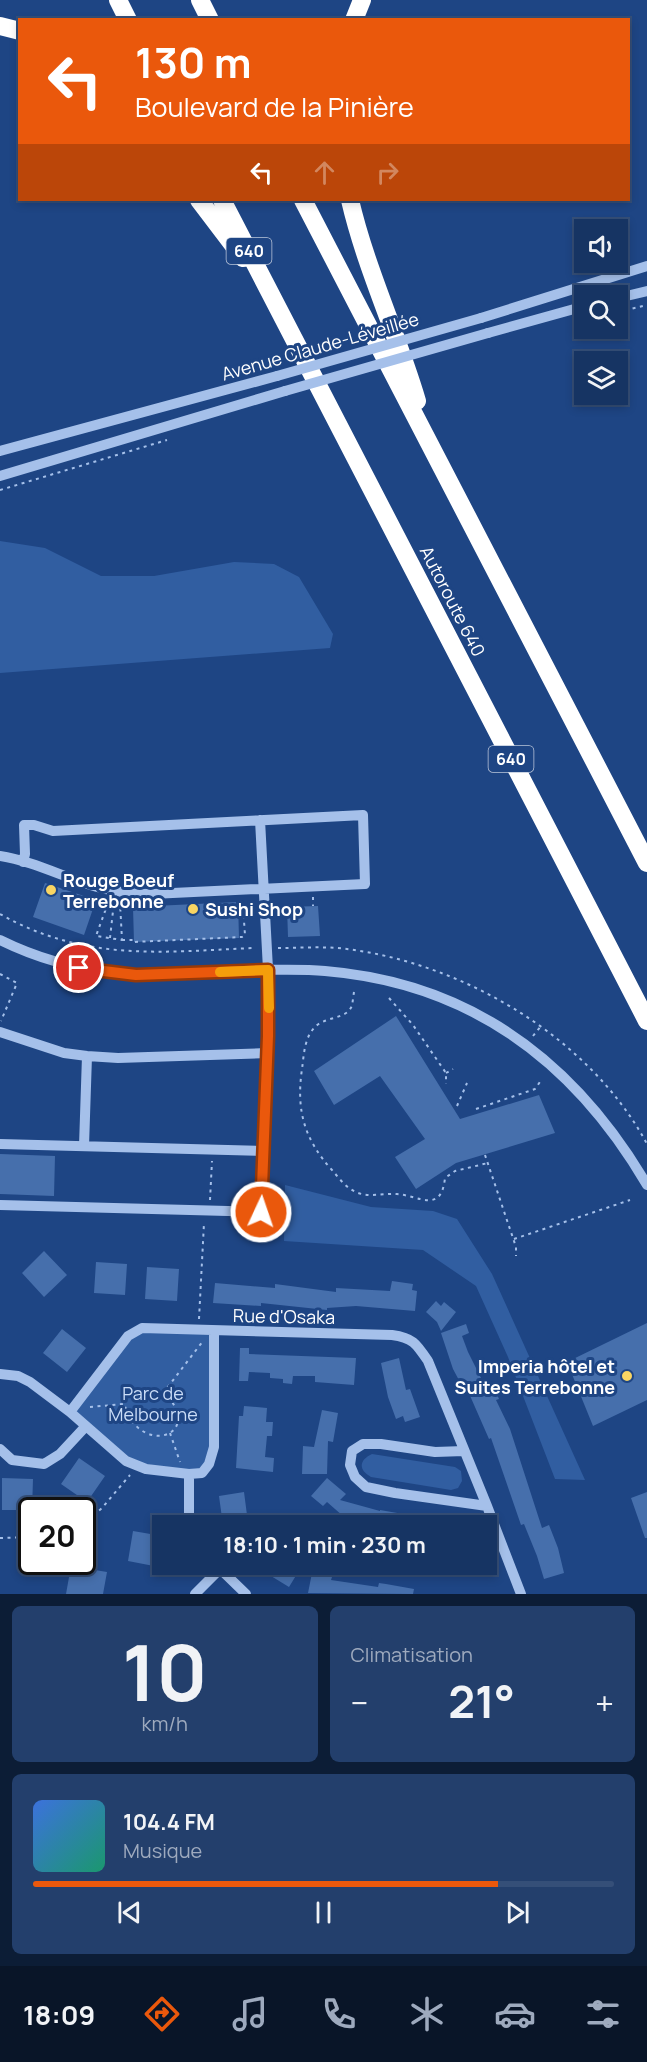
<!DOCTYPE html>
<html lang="fr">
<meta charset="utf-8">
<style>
:root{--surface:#163463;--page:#233f6c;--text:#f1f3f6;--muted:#9eaabe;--line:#354f78;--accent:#ea580c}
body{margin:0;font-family:Manrope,sans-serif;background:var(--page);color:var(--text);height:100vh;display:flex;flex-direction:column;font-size:22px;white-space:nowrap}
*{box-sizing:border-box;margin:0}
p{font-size:20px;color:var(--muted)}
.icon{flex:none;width:33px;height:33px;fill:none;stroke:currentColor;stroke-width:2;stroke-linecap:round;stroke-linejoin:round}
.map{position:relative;height:1594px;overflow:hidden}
.panel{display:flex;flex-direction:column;gap:12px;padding:12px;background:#0c1d36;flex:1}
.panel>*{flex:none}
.top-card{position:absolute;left:18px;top:18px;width:612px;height:183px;border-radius:0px;box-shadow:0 3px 9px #0003,0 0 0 2px var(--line);background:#ea580c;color:#fff;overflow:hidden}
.buttons{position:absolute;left:574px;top:219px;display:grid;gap:12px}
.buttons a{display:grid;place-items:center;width:54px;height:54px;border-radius:0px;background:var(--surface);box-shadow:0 3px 9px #0003,0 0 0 2px var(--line);font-size:30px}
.speed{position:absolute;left:18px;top:1497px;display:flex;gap:12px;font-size:30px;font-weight:700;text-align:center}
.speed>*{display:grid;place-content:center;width:78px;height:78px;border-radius:50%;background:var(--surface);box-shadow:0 3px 9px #0003,0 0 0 2px var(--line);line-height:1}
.speed .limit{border:3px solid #111;border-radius:9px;background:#fff;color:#111}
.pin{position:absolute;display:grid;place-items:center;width:51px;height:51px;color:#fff;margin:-26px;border:3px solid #fff;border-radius:50%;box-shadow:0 2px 6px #0007}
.me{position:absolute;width:66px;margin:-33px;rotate:3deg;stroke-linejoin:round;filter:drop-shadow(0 0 4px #0008)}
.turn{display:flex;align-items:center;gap:21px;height:126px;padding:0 18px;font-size:27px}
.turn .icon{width:78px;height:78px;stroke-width:2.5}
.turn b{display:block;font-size:42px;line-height:51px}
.lanes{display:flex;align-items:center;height:57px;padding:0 18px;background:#0003;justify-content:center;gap:30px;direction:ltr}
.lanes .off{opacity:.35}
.big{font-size:45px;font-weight:700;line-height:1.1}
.panel .card{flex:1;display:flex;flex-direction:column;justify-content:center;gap:9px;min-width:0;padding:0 21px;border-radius:9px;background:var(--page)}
.panel .dial{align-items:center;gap:0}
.dial b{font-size:78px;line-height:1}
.song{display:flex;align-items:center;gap:18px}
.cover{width:72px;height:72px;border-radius:9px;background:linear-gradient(135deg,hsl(220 70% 55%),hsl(160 70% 35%))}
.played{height:6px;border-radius:3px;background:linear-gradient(90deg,var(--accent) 80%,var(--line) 80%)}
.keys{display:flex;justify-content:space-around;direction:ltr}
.heat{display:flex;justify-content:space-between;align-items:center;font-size:33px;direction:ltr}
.panel .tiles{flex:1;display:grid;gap:12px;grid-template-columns:1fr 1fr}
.card:last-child{grid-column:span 2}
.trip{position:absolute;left:152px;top:1515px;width:345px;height:60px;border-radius:0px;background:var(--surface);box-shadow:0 3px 9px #0003,0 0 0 2px var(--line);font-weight:700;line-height:60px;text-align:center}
.dock{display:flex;height:96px;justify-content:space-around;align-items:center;background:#091528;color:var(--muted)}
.dock .icon{width:42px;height:42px}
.dock .on{color:var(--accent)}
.dock b{font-size:27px;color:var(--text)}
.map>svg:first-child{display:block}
.green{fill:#315ea1}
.building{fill:#466fac}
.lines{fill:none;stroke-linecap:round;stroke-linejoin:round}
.path{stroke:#a5c0ea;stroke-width:2;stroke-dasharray:3 4.5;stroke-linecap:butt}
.minor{stroke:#a5c0ea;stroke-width:10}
.highway{stroke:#fff;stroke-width:18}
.minor-bridge{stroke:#a5c0ea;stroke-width:10}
.route-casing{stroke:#983908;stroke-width:15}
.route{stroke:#ea580c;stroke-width:10}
.slow{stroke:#f59e0b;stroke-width:10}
.poi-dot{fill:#f9d563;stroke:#1e4584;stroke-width:2}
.labels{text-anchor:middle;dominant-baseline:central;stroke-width:6;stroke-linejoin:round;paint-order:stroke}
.shield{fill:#1e4584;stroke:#bcc7da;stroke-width:1.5}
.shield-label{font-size:16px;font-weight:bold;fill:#fff}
.street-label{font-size:18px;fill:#fff;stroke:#1e4584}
.poi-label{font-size:18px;font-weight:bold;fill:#fff;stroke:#1e4584;text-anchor:start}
.park-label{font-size:18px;fill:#c9dcf7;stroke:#1e4584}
</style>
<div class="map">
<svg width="647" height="1594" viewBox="0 0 647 1594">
<rect width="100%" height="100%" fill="#1e4584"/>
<!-- green -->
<path class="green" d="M0,541l45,7 56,28h53l80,-14 40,2 25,13 34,57 -3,14 -330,25z
M285,1185l86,22 62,4 24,8 35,55 93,206 -30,-1 -47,-122 -32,-71 -53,-36 -139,-9z
M142,1328l72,3v116l-12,26 -76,-12 -56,-49 30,-39z
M372,1454l83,13 6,4 1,10 -4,7 -7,2 -80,-13c-13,-7 -12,-17 1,-23z"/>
<!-- building -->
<path class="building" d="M45,883l51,17 -12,35 -51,-18z
M238,902l1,36 -105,4 -1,-35z
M318,906l2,30 -32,1 -1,-30z
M396,1016l64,103 79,-24 16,38 -99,30 -40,26 -21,-32 30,-18 -45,-63 -46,29 -20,-34z
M0,1154l55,2 -1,40 -54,-2z
M44,1251l23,24 -23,22 -22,-24z
M96,1262l31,2 -2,31 -31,-2z
M147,1267l32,2 -2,32 -32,-2z
M392,1281l21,3 -1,6 5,1 -2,20 -59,-5 -29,2v2l-66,-7v3l-48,-3 2,-20 60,5v-4l61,8v-4l54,3z
M436,1301l5,5 3,-4 12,10 -15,19 -4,-9 -11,-10z
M647,1323v77l-54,26 -26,-64z
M466,1324l3,9 -7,3 6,16 17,34 7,-3 7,16 -3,1 14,29 32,99 7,-3 9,23 6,25 -20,6 -7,-23 -13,-32 -3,1 -30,-87 -2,1 -25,-57 -3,2 -8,-15 -12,-36z
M62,1329l24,19 -19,24 -24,-19z
M240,1348h9v6l107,4 -2,27 -39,-3v-6h-22l-1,8 -9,-1v-4l-13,-1v-5l-21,-1 -1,9h-9z
M399,1358l7,32 4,-1 10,28 -15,5 -2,-6 -7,3 -8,-22 -7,-34z
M244,1406l23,2 -1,14h7l-1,14h-5l-2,21 9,1 -1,14 -37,-4 3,-52h4z
M322,1410l16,3 -5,29 -5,-1 -1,33h-25l1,-28 11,1z
M79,1458l26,18 -18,26 -26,-18z
M2,1478l31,1 -1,31h-30z
M327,1478l19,16 -6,6 40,11v-1l23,4 -3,12h-59l2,-10 -16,-14 -4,4 -12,-10z
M244,1492l3,23 -25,3 -3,-22z
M647,1492v46h-2l-14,-40z
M133,1531l29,5 -3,31 -31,-6z
M278,1564h15l7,5 -11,18 -18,-11z
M71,1566l36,6 -4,22h-37z
M312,1573l20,4 -1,3 47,7 1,-4 7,1 28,5 -1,5 -105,-1z"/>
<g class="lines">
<!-- path -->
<path class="path" d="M618,312l29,-7
M0,490l167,-50
M313,897v9
M108,903l-12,33 26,4 -2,-38
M0,914c85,48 161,38 254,34
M110,938l4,-36
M122,940h12v2l108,-5 3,-2 -2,-28h-3v-7
M278,948c23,0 46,-2 69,1 118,15 243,89 300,195
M0,974l17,9 -16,38
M354,992l-2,14 -3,5c-10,8 -24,7 -33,15 -12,11 -12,29 -14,43 -6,41 2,70 30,101 7,8 14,18 24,22 12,6 27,1 41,2 23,2 44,20 48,-16l10,-7 33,-8
M389,998l24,27 33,48v11
M533,1036l8,-10
M446,1073l7,-4
M457,1106l10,-23
M476,1109l59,-20 7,-10
M485,1155l31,92v9
M210,1200l2,-39
M514,1239l116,-39
M199,1319l5,-96
M90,1407l34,-3c2,5 5,12 8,17 21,30 70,11 32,-29l39,-51
M170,1433l10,29
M82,1525l20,-17 28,-33
M0,1538l32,-1"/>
<!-- minor -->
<path class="minor" d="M618,298l29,-7
M481,318l166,-52
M488,333l97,-27
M0,451l277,-75
M0,476l285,-85
M0,856c33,5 65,22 97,31 18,5 37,7 55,7l213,-10 -2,-69 -310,16 -19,-6h-10l1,29 -2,8
M0,940c91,45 161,33 257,30 23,0 46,-1 68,1 146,12 250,91 322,214
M0,1032l64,21 23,3 31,2 150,-5
M0,1144l265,7 4,-163 -9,-168
M84,1146l3,-90
M0,1205l261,7 4,-61
M0,1374l18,2 12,6 40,30 56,49 20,8 43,5v52
M70,1412l58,-76 14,-8 250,7c21,3 24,8 36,26l59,145 34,88
M0,1449l12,11 32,4 16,-10 26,-28
M464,1451l-29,1 -54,-8h-18l-11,7 -2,14 5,12 11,10 29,6 92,13
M189,1474l13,-1 7,-9 5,-17v-116
M215,1564l31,30
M195,1594l24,-24"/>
<!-- highway -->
<path class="highway" d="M118,0l10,20
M200,0l10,20
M354,20l8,-20
M0,26l20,5
M199,200l44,58
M222,200l425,821
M303,200l344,663
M350,200c16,69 47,133 67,201"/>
<!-- minor-bridge -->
<path class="minor-bridge" d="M277,376l204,-58
M285,391l203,-58"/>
</g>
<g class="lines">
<!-- route casing -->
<g class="route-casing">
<path id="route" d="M79,968l57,7 132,-5v66l-7,176"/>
</g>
<!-- route -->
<use href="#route" class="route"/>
<!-- slow -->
<path class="slow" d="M220,972l48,-2 1,38"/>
</g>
<!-- markers -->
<g class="poi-dot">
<circle cx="51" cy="890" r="6"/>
<circle cx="193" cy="909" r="6"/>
<circle cx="627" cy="1376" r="6"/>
</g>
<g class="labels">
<!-- shield labels -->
<g class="shield">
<rect x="226.5" y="238" width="45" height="26" rx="4.5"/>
<rect x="488.5" y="746" width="45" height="26" rx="4.5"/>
</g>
<g class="shield-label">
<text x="249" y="251">640</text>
<text x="511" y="759">640</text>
</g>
<!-- street labels -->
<g class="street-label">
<text transform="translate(320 346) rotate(-16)">Avenue Claude-Léveillée</text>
<text transform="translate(453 601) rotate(63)">Autoroute 640</text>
<text transform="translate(284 1316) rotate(1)">Rue d'Osaka</text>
</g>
<!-- poi labels -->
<g class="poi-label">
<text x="63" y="880">Rouge Boeuf<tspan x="63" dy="21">Terrebonne</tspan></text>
<text x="205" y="909">Sushi Shop</text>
<text x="615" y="1366" text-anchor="end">Imperia hôtel et<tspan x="615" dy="21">Suites Terrebonne</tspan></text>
</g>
<!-- park labels -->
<g class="park-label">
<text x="153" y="1393">Parc de<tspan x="153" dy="21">Melbourne</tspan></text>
</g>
</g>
</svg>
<div class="buttons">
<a><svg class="icon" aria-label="sound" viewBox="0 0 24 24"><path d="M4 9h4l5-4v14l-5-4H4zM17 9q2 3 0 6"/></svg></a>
<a><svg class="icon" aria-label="search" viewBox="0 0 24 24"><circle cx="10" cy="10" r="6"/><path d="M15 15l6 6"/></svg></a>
<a><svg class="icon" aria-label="layers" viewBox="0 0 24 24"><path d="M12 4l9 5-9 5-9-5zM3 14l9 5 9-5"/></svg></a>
</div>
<div class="speed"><div class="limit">20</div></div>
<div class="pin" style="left:79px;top:968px;background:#d93025"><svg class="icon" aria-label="arrive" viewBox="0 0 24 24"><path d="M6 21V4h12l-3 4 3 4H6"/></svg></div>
<svg class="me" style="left:261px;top:1212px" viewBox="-20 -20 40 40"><circle r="17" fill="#ea580c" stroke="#fff" stroke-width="3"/><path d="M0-11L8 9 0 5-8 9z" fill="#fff"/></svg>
<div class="trip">18:10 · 1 min · 230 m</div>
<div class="top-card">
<div class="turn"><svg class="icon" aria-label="left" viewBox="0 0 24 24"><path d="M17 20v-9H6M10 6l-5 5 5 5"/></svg><div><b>130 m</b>Boulevard de la Pinière</div></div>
<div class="lanes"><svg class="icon" aria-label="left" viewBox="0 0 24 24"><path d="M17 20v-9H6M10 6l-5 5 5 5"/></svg><svg class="icon off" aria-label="ahead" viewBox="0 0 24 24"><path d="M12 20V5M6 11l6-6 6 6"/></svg><svg class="icon off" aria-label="right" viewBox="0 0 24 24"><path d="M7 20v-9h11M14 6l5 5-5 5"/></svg></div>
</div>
</div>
<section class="panel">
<div class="tiles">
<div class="card dial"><b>10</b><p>km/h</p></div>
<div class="card"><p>Climatisation</p>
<div class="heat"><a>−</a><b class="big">21°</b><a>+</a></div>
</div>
<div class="card">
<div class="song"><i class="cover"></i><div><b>104.4 FM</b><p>Musique</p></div></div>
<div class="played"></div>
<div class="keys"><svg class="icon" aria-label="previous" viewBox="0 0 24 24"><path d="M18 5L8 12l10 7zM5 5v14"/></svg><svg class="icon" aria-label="pause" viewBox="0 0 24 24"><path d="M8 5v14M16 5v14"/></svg><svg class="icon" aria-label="next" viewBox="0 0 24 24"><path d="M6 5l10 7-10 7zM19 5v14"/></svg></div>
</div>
</div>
</section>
<nav class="dock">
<b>18:09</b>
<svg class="icon on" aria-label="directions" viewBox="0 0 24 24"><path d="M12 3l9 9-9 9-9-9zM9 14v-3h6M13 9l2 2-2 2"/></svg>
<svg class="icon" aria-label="music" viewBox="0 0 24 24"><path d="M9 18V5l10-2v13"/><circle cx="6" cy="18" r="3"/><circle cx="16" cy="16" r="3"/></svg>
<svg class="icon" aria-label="phone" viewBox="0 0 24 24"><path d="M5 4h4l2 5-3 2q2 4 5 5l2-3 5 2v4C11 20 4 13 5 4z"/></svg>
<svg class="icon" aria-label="climate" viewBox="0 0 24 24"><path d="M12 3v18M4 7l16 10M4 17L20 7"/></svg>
<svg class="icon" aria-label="car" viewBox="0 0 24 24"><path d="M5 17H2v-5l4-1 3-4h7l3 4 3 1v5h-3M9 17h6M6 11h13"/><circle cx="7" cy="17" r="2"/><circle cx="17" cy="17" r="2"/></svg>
<svg class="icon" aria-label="filters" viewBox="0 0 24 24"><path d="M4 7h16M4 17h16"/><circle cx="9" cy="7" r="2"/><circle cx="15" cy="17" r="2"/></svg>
</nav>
